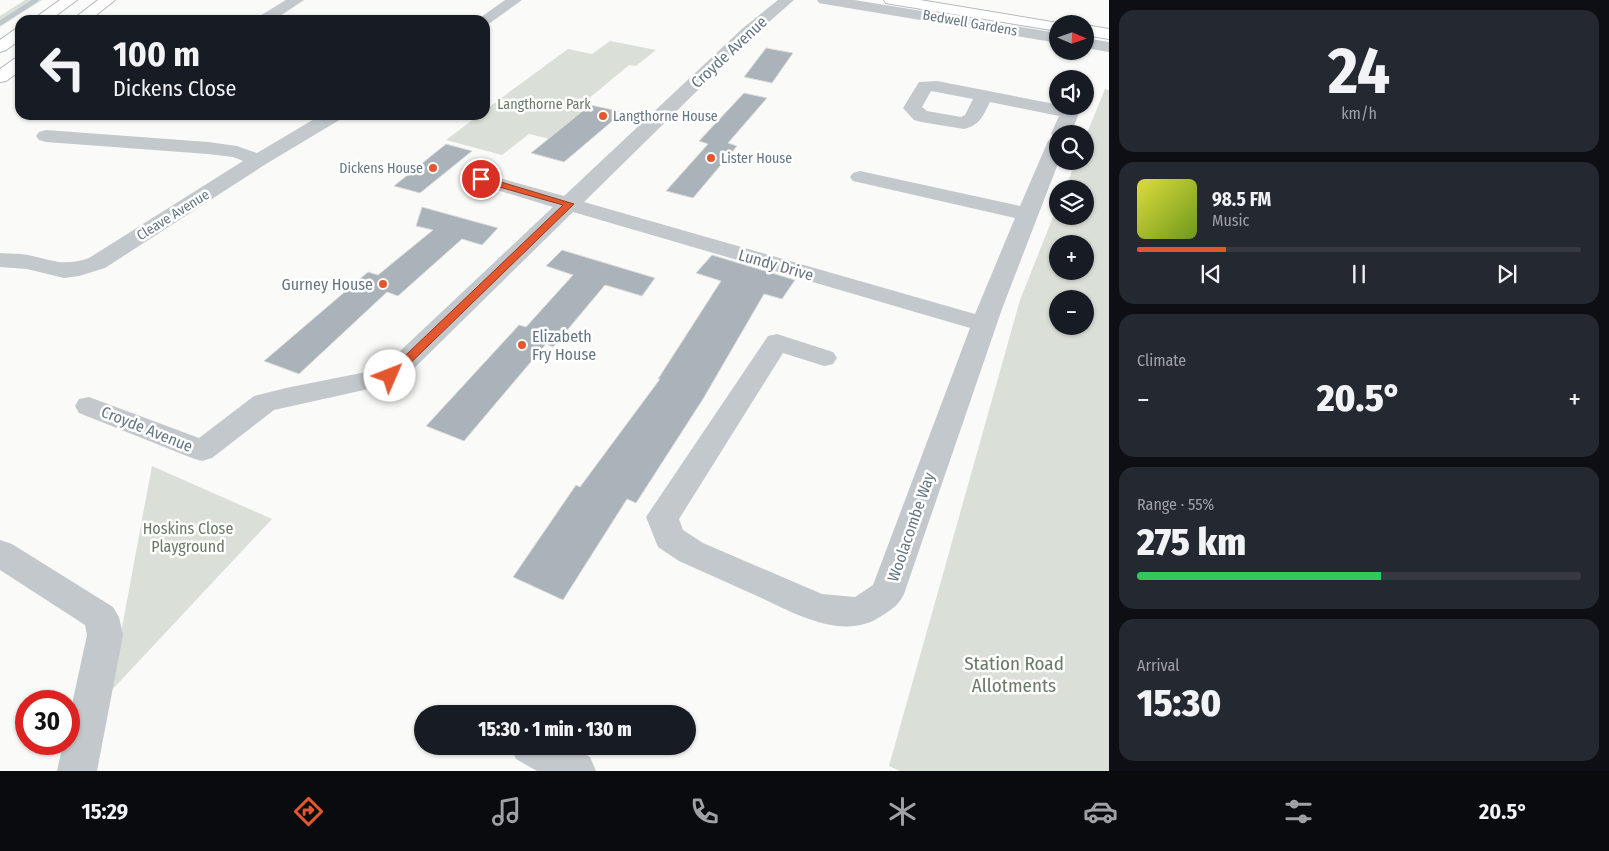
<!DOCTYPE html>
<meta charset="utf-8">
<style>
:root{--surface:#171b24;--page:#242831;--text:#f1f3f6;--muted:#9ea1a6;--line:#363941;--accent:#e4572e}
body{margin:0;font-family:"Fira Sans Condensed",sans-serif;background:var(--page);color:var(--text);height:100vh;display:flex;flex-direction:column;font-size:19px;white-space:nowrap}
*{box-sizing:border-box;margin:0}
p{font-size:16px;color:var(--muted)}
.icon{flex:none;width:28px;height:28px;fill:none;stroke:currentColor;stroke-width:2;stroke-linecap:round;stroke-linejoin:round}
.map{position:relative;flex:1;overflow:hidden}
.drawer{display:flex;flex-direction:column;gap:10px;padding:10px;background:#0d0f14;width:500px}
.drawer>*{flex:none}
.banner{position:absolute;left:15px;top:15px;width:475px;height:105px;border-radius:15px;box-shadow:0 1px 4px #0004;background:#171b24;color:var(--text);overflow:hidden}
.needle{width:32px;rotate:92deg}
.tools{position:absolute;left:1049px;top:15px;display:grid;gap:10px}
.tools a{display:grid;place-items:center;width:45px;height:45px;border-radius:50%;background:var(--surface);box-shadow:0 1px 4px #0004;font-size:25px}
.speed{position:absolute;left:15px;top:690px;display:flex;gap:10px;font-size:25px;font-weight:700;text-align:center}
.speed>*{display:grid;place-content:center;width:65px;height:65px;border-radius:50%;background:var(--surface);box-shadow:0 1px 4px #0004;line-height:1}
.speed .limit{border:8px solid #d22;background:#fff;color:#111}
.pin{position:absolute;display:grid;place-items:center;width:42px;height:42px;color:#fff;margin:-21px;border:2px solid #fff;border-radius:50%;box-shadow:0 1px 5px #0007}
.me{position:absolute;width:55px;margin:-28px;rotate:46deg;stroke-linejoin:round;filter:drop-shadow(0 0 4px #0008)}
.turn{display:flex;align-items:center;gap:18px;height:105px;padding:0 15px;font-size:22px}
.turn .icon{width:65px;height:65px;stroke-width:2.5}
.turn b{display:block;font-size:35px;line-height:42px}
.big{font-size:38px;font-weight:800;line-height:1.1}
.drawer .card{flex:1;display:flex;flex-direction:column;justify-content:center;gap:8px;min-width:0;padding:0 18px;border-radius:15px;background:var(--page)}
.drawer .dial{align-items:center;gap:0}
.dial b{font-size:65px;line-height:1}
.song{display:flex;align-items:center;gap:15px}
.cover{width:60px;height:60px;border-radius:8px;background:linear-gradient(135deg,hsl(60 70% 55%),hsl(80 70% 35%))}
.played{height:5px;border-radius:2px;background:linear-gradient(90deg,var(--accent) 20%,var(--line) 20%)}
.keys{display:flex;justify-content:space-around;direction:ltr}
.heat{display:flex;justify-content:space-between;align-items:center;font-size:28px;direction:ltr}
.charge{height:8px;border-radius:4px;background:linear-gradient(90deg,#34c759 55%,var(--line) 0)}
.trip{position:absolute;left:414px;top:705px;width:282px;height:50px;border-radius:25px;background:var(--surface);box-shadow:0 1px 4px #0004;font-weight:800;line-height:50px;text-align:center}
.tabs{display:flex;height:80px;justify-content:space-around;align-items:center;background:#090b0e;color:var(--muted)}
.tabs .icon{width:35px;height:35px}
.tabs .on{color:var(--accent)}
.tabs b{font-size:22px;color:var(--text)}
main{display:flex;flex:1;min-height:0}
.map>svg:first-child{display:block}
.green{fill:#dadfd7;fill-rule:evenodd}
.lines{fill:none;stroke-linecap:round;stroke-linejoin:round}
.stream{stroke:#bbc7cb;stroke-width:4.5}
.building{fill:#aab3b9;stroke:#dcdcda}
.primary-casing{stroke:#b5babe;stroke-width:2}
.highway-casing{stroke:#b4b9bd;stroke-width:2}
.street{fill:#c3c8cc;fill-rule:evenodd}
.primary{fill:#fff;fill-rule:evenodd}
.highway{fill:#fff;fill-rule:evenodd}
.route{fill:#e4572e;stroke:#94391e}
.poi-dot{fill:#e4572e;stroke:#fff;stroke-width:2}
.labels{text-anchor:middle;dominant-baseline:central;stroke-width:5;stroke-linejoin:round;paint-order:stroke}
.far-street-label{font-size:14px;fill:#657683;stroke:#fff}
.far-park-label{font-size:14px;fill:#687a64;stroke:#fff}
.far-poi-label{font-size:14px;fill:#657683;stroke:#fff;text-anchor:start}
.street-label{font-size:16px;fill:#657683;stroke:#fff}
.poi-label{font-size:16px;fill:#657683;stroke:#fff;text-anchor:end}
.park-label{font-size:16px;fill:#687a64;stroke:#fff}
.near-park-label{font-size:19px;fill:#687a64;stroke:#fff}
</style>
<main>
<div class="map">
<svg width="1109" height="771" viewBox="0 0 1109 771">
<rect width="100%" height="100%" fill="#fafaf8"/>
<!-- green -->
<path class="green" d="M25,0h17l-42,27v-11z
M610,41l46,9 -20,16 -7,-1 -54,45 7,2 -32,27 -21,-5 -27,21 -56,-15 33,-25h6v-5l83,-61 24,5z
M1105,89l4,1v681h-209l-11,-5 131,-466 37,-93 1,9h27v-27h-20l11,-28h9v-23zM1058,244h27v27h-27zM1058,299h27v27h-27z
M152,466l120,53 -162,173z"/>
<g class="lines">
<!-- stream -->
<path class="stream" d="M0,23l36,-23"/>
</g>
<!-- building -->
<path class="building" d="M766,48l27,5 -21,30 -28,-6z
M744,93l23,5 -39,45 9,3 -44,52 -27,-7 42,-47 -9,-3z
M590,105l33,7 -59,50 -33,-9z
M446,144l26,7 -52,42 -26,-7z
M422,207l76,21 -16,17 -20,-6 -64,57 -11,-4 -88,82 -35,-13 104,-89 10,3 55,-45 -17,-4z
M562,250l93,28 -13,18 -37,-11 -52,62 -7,-3 -82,97 -38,-15 93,-101 7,2 47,-52 -27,-9z
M712,255l83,25 -13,19 -18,-5 -61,105 -67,104 -9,-4 -64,101 -50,-23 63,-92 4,2 80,-108h-2l63,-98 -25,-8z"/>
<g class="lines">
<!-- primary casing -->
<g class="primary-casing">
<path id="primary" d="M884,0h36l144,24h-6v7l-167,-27 -5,-1z
M1085,25l24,4v10l-24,-4z"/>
</g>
<!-- highway casing -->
<g class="highway-casing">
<path id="highway" d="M60,0h17l-27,20h-18z
M98,0h17l-25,20h-18z
M20,28v12l-14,10 -6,2v-12l14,-10z
M20,58v13l-14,10 -6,1v-13l14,-10z"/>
</g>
<!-- street -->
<path class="street" d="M286,0h18l-30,20h-19l3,-3z
M505,0h17l-32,23 -5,2v-5h-8z
M778,0h16l-39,34 -171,168 391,112 40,-96 -162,-37 -3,-4 3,-4 7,-2 160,35 28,-65 5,-5 -2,-2 8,-18 -69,-14c-7,14 -10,23 -26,27l-43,-7 -7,-2 -11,-12 16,-26 18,-1 133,26 7,2 2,4 -8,21h-13v27h1l-57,148 -98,285c-5,10 -11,15 -21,21 -39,28 -89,-2 -126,-19 -26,-12 -52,-23 -78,-35l-21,-14 -12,-30 122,-181 9,-2 56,18 4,6 -4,6 -9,2 -41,-13 -104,166 4,11 20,13 119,51 33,3 18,-12 97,-257 -397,-116 -173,170 -126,28 -62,48 -10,3 -10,-3 -113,-45 -4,-7 4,-7 10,-2 110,41 55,-42 32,-8 95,-19 172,-162 -79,-24 -3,-4 3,-4 7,-2 83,23 179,-168zM931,91l42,8 -8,16 -4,2 -34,-6 -5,-4z
M817,0h37l204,33v10l-234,-39 -5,-1z
M1085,38l24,4v10l-24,-4z
M321,115h22l-2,4 -75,45 -161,104 -26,8 -15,2 -37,-9 -27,-2v-14c9,1 18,0 28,2 24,5 36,12 61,3l154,-97 -10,-4 -25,-3 -162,-12 -7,-2 -3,-4 3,-4 7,-2 162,12 29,4 20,7z
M0,540l12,4 101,63 6,10 4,18 -26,136h-40l6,-27h6v-26l18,-83 -2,-10 -85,-55z
M510,746h59l21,11 6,14h-59l-21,-12z"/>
<!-- primary -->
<use href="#primary" class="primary"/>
<!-- highway -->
<use href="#highway" class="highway"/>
</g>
<!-- route -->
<path class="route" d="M481,176l93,28 -180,175h-8l-2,-3 2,-2 177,-169 -85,-24v-4z"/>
<!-- markers -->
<g class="poi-dot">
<circle cx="603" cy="116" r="5"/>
<circle cx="711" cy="158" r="5"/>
<circle cx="433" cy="168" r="5"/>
<circle cx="383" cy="284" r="5"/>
<circle cx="522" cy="345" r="5"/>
</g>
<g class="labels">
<!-- far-street labels -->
<g class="far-street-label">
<text transform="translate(970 23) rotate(10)">Bedwell Gardens</text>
<text transform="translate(173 215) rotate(-32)">Cleave Avenue</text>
</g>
<!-- far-park labels -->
<g class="far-park-label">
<text x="544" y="104">Langthorne Park</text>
</g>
<!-- far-poi labels -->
<g class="far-poi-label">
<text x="613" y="116">Langthorne House</text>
<text x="721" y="158">Lister House</text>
<text x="423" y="168" text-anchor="end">Dickens House</text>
</g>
<!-- street labels -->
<g class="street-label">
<text transform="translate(729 52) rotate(-43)">Croyde Avenue</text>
<text transform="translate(776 265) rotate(16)">Lundy Drive</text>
<text transform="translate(147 429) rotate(22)">Croyde Avenue</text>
<text transform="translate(911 527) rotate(-71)">Woolacombe Way</text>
</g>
<!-- poi labels -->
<g class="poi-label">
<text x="373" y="284">Gurney House</text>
<text x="532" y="336" text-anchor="start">Elizabeth<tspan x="532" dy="18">Fry House</tspan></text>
</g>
<!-- park labels -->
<g class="park-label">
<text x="188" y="528">Hoskins Close<tspan x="188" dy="18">Playground</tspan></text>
</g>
<!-- near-park labels -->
<g class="near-park-label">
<text x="1014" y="663">Station Road<tspan x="1014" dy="22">Allotments</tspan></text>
</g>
</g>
</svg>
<div class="tools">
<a><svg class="needle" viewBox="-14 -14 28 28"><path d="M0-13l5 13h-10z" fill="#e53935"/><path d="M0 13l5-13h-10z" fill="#9ea1a6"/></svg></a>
<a><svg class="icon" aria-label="sound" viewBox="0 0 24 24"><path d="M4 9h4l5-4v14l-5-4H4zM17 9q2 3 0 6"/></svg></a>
<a><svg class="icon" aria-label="search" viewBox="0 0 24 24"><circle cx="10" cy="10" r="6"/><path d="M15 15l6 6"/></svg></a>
<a><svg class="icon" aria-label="layers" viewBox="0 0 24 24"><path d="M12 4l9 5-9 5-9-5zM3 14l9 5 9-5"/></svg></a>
<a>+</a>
<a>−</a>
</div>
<div class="speed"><div class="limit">30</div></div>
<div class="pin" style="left:481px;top:179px;background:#d93025"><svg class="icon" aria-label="arrive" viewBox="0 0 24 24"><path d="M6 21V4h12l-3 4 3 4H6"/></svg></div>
<svg class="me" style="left:390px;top:376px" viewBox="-20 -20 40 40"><circle r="19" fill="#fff"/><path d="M0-13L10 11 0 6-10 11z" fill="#e4572e"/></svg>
<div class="trip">15:30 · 1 min · 130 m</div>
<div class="banner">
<div class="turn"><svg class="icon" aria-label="left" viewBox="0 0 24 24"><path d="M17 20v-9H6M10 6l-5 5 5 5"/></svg><div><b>100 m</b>Dickens Close</div></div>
</div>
</div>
<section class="drawer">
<div class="card dial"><b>24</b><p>km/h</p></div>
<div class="card">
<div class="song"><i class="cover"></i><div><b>98.5 FM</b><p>Music</p></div></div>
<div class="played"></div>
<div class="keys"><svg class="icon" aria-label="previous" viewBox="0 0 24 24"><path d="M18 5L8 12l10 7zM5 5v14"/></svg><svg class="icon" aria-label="pause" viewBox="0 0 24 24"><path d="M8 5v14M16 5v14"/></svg><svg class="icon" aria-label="next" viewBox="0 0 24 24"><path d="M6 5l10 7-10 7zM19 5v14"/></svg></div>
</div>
<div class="card"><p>Climate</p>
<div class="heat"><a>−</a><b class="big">20.5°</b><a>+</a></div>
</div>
<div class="card"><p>Range · 55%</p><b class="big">275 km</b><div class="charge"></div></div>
<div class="card"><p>Arrival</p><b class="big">15:30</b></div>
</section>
</main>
<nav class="tabs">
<b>15:29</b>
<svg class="icon on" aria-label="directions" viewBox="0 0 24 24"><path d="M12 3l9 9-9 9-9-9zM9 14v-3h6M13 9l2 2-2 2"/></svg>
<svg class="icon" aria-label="music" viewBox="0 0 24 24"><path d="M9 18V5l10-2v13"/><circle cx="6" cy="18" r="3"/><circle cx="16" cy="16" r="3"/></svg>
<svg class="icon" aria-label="phone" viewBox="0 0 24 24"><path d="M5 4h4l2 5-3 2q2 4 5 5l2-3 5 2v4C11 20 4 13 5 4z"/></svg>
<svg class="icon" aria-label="climate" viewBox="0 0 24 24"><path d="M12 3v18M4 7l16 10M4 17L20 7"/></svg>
<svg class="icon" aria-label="car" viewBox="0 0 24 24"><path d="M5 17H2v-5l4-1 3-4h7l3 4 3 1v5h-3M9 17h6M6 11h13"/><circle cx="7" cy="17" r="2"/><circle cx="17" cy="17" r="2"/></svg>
<svg class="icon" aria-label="filters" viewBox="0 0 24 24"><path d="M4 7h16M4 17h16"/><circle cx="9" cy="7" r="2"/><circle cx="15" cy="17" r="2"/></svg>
<b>20.5°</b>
</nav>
